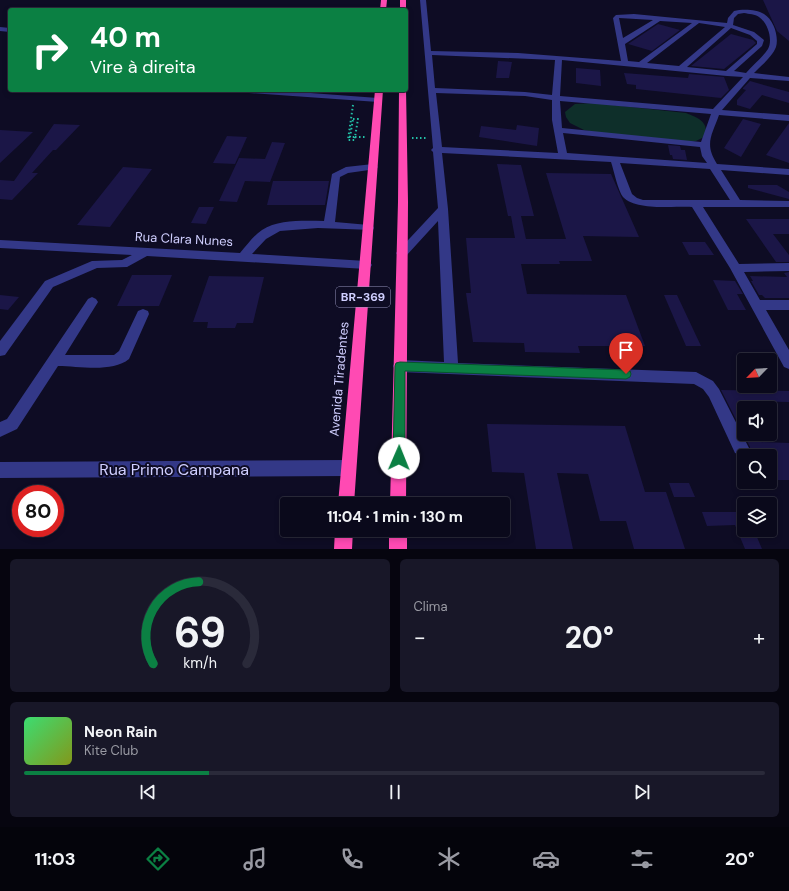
<!DOCTYPE html>
<html lang="pt">
<meta charset="utf-8">
<style>
:root{--surface:#0a091b;--page:#181728;--text:#f1f3f6;--muted:#999aa3;--line:#2a2a3a;--accent:#0b8043}
body{margin:0;font-family:"DM Sans",sans-serif;background:var(--page);color:var(--text);height:100vh;display:flex;flex-direction:column;font-size:15px;white-space:nowrap}
*{box-sizing:border-box;margin:0}
p{font-size:13px;color:var(--muted)}
.icon{flex:none;width:22px;height:22px;fill:none;stroke:currentColor;stroke-width:2;stroke-linecap:round;stroke-linejoin:round}
.map{position:relative;height:549px;overflow:hidden}
.details{display:flex;flex-direction:column;gap:10px;padding:10px;background:#06050f;flex:1}
.details>*{flex:none}
.top-card{position:absolute;left:8px;top:8px;width:400px;height:84px;border-radius:4px;box-shadow:0 2px 6px #0003,0 0 0 1px var(--line);background:#0b8043;color:#fff;overflow:hidden}
.needle{width:26px;rotate:245deg}
.tools{position:absolute;left:737px;top:353px;display:grid;gap:8px}
.tools a{display:grid;place-items:center;width:40px;height:40px;border-radius:4px;background:var(--surface);box-shadow:0 2px 6px #0003,0 0 0 1px var(--line);font-size:20px}
.speed{position:absolute;left:12px;top:485px;display:flex;gap:8px;font-size:20px;font-weight:700;text-align:center}
.speed>*{display:grid;place-content:center;width:52px;height:52px;border-radius:50%;background:var(--surface);box-shadow:0 2px 6px #0003,0 0 0 1px var(--line);line-height:1}
.speed .limit{border:6px solid #d22;background:#fff;color:#111}
.pin{position:absolute;display:grid;place-items:center;width:34px;height:34px;color:#fff;margin:-41px -17px;border-radius:50% 50% 50% 0;rotate:-45deg;box-shadow:0 0 4px #0007}
.pin .icon{rotate:45deg}
.me{position:absolute;width:44px;margin:-22px;rotate:1deg;stroke-linejoin:round;filter:drop-shadow(0 0 3px #0008)}
.turn{display:flex;align-items:center;gap:14px;height:84px;padding:0 16px;font-size:18px}
.turn .icon{width:52px;height:52px;stroke-width:2.5}
.turn b{display:block;font-size:28px;line-height:34px}
.big{font-size:30px;font-weight:700;line-height:1.1}
.details .widget{flex:1;display:flex;flex-direction:column;justify-content:center;gap:6px;min-width:0;padding:0 14px;border-radius:6px;background:var(--page)}
.details .dial{align-items:center;gap:0}
.dial svg{height:104px;overflow:visible;fill:none;stroke:var(--line);stroke-width:7;stroke-linecap:round;text-anchor:middle}
.dial text{fill:var(--text);stroke:none}
.song{display:flex;align-items:center;gap:12px}
.cover{width:48px;height:48px;border-radius:6px;background:linear-gradient(135deg,hsl(140 70% 55%),hsl(70 70% 35%))}
.played{height:4px;border-radius:2px;background:linear-gradient(90deg,var(--accent) 25%,var(--line) 25%)}
.keys{display:flex;justify-content:space-around;direction:ltr}
.heat{display:flex;justify-content:space-between;align-items:center;font-size:22px;direction:ltr}
.details .tiles{flex:1;display:grid;gap:10px;grid-template-columns:1fr 1fr}
.widget:last-child{grid-column:span 2}
.trip{position:absolute;left:280px;top:497px;width:230px;height:40px;border-radius:4px;background:var(--surface);box-shadow:0 2px 6px #0003,0 0 0 1px var(--line);font-weight:700;line-height:40px;text-align:center}
.tabs{display:flex;height:64px;justify-content:space-around;align-items:center;background:#04040b;color:var(--muted)}
.tabs .icon{width:28px;height:28px}
.tabs .on{color:var(--accent)}
.tabs b{font-size:18px;color:var(--text)}
.map>svg:first-child{display:block}
.green{fill:#0e2f2a}
.building{fill:#1b1647}
.lines{fill:none;stroke-linecap:round;stroke-linejoin:round}
.path{stroke:#23bfa6;stroke-width:2;stroke-dasharray:1.5 2.5;stroke-linecap:butt}
.minor{fill:#333887;fill-rule:evenodd}
.highway{fill:#ff4ab3;fill-rule:evenodd}
.route{fill:#0b8043;stroke:#07532c}
.labels{text-anchor:middle;dominant-baseline:central;stroke-width:4;stroke-linejoin:round;paint-order:stroke}
.shield{fill:#0e0c24;stroke:#9694bd;stroke-width:1}
.shield-label{font-size:12px;font-weight:bold;fill:#d0cfff}
.street-label{font-size:13px;fill:#d0cfff;stroke:#0e0c24}
.near-street-label{font-size:16px;fill:#d0cfff;stroke:#0e0c24}
</style>
<div class="map">
<svg width="789" height="549" viewBox="0 0 789 549">
<rect width="100%" height="100%" fill="#0e0c24"/>
<!-- green -->
<path class="green" d="M594,103l92,10c12,5 22,8 20,23l-10,5 -9,1 -93,-10 -10,-2 -14,-7 -4,-6 -1,-5 10,-8z"/>
<!-- building -->
<path class="building" d="M763,0h26v41l-12,-10z
M658,24l22,6 -28,21 -24,-7z
M731,34l22,6 3,3 -32,26 -33,-3z
M498,61l14,1 -3,16h-13z
M576,68l24,2 1,16 -25,-3z
M624,73l64,5 1,-4 35,3 5,13 -8,8 -85,-9v-4l-9,-1z
M750,81l39,11v11l-27,-8 -12,14 -13,-4v-5l9,-10 -3,-1v-1z
M743,119l18,5 -20,33 -17,-9z
M789,123v40l-23,-8z
M54,124l26,1 -24,25h-3l-21,23h6l-26,27 -12,-1v-19l14,1z
M517,125l22,3 -2,18 -58,-9 2,-11 35,4z
M0,130l33,2 -33,31z
M227,136l20,1 -12,27 -22,-1z
M272,142l13,1 -15,39 -25,-1 -8,21 -18,-1 20,-43 26,1z
M668,145l12,1 1,4h4l2,10 -14,-1 -1,-4h-2z
M497,164l24,1 13,51h-13l5,23h40l-20,-66 65,1 28,63 -56,-1 9,25h-33l1,3h-39l6,30 99,1 19,51h-19l5,17h-16l-5,-17h-32l2,7 -55,-1 -1,-9 -51,-1 -7,-49h5l-5,-55h49l-4,-22h-3z
M123,167l29,2 -42,58 -33,-2z
M273,181h56l-4,24h-58z
M748,185h29l12,7v7l-41,-11z
M199,207h15l-8,17 -15,-1z
M746,219h43v15h-16l16,21v7h-13z
M682,242h23l9,13h-25z
M789,272v26h-24l-3,-3h-3l-8,-14h2l-3,-5 37,1 -3,-4z
M132,275h40l-13,31h-42z
M209,276l55,1 -11,46h-16l-2,5h-28l1,-6h-15z
M713,280l22,1 8,13h-6l9,16h-18z
M0,295l19,2 -11,13 -8,-1z
M664,295h13l24,51h-15z
M721,390l68,1v11l-45,-1v33h12l4,8 29,1v37h-19v-24h-19l-2,-5 1,-4z
M487,424l138,2 20,66h21l19,57h-51l-8,-28h-26l-12,-47 -31,-1 16,76h-37l-12,-76 -32,-1z
M669,483h20l6,14h-21z
M702,512h42v18h10l8,19h-17l-10,-24 -28,1z"/>
<g class="lines">
<!-- path -->
<path class="path" d="M353,105l-5,35h7v-3
M353,119h5l-3,18h-5z
M355,137h10
M412,138h15"/>
<!-- minor -->
<path class="minor" d="M420,0h6l5,51 87,2 103,8 -8,-43 3,-3 18,-1 93,9 1,-5 6,-7c8,-2 22,-2 30,3 10,6 15,23 12,33 -4,10 -15,19 -22,26l35,4v4l-39,-3 -28,32 67,5v6l-70,-6c-7,20 -15,29 -2,49l72,5v6l-68,-5 19,30 49,1v6h-86l36,57 50,-1v8l-45,1 16,28h29v10h-23l23,40v19l-5,-2 -54,-99 -38,-61c-17,-1 -56,4 -69,-10 -5,-6 -9,-26 -12,-35l-169,-9 6,56 10,154 238,9 17,9 6,8 30,59 -2,5 -6,2 -6,-2 -26,-56 -6,-8 -9,-5 -294,-12 -5,-2 -2,-4 2,-4 5,-2 44,2 -6,-141 -32,35h-8l-2,-3 42,-45 -5,-56 -2,-2 2,-2zM744,13c5,1 11,1 15,4 9,6 14,23 9,32 -5,8 -15,16 -22,24l-12,-2 28,-25 2,-6 -10,-8 -21,-7 1,-7 4,-4zM619,18l34,2 -30,18zM660,21l32,2 -53,39 -11,-1 -3,-17zM699,23l26,4 -46,39 -32,-3zM731,28l19,7 7,6v3l-31,27 -39,-4zM432,55l123,5 -3,35 -27,-3 -90,-4zM562,60l165,16 16,1 -30,32 -153,-13zM436,93l89,3 27,4v20l6,33 -116,-6zM560,101l151,13 -10,28 -139,-14zM563,133l137,14 2,9 5,7 -140,-10zM620,163l90,6 20,31h-87l-6,-2 -5,-4z
M0,27l10,1v4l-10,-1z
M231,90h39l108,8 4,2 -4,2 -143,-10z
M373,164l3,1 2,2 -2,2 -28,4 -8,4 -5,45 34,3 4,1 1,2 -1,2 -55,-2 -38,3 -14,8 -14,15 114,7 4,1 2,3 -2,3 -4,1 -219,-13 -20,11 -30,1 -44,19 -48,68 -5,1v-15l45,-60 47,-20 30,-1 10,-5 -132,-7v-8l240,13c7,-8 13,-17 22,-23 17,-11 43,-9 62,-9l8,-47 14,-7z
M92,297l4,2 2,3 -33,53h49l5,-4 19,-40 5,-2 5,2 1,3 -20,45c-17,14 -50,7 -71,7l-41,63 -17,8v-15l7,-3 81,-120z
M348,460l6,3 2,5 -2,5 -6,3 -348,2v-16z"/>
<!-- highway -->
<path class="highway" d="M381,0h6l-1,10h-6z
M400,0h6v10h-6z
M406,89l2,113 -2,302h-16l8,-302 1,-112h7z
M375,90h8l-29,414h-16z
M335,530h18l-1,19h-18z
M389,530h18v19h-18z"/>
</g>
<!-- route -->
<path class="route" d="M400,362l226,8 4,1 1,3 -1,3 -4,2 -221,-8v87l-2,4 -4,2 -4,-2 -2,-4 2,-92 1,-3z"/>
<g class="labels">
<!-- shield labels -->
<rect class="shield" x="336" y="287" width="54" height="20" rx="3"/>
<g class="shield-label">
<text x="363" y="297">BR-369</text>
</g>
<!-- street labels -->
<g class="street-label">
<text transform="translate(184 239) rotate(3)">Rua Clara Nunes</text>
<text transform="translate(339 379) rotate(-85)">Avenida Tiradentes</text>
</g>
<!-- near-street labels -->
<g class="near-street-label">
<text x="174" y="469">Rua Primo Campana</text>
</g>
</g>
</svg>
<div class="tools">
<a><svg class="needle" viewBox="-14 -14 28 28"><path d="M0-13l5 13h-10z" fill="#e53935"/><path d="M0 13l5-13h-10z" fill="#999aa3"/></svg></a>
<a><svg class="icon" aria-label="sound" viewBox="0 0 24 24"><path d="M4 9h4l5-4v14l-5-4H4zM17 9q2 3 0 6"/></svg></a>
<a><svg class="icon" aria-label="search" viewBox="0 0 24 24"><circle cx="10" cy="10" r="6"/><path d="M15 15l6 6"/></svg></a>
<a><svg class="icon" aria-label="layers" viewBox="0 0 24 24"><path d="M12 4l9 5-9 5-9-5zM3 14l9 5 9-5"/></svg></a>
</div>
<div class="speed"><div class="limit">80</div></div>
<div class="pin" style="left:626px;top:374px;background:#d93025"><svg class="icon" aria-label="arrive" viewBox="0 0 24 24"><path d="M6 21V4h12l-3 4 3 4H6"/></svg></div>
<svg class="me" style="left:399px;top:458px" viewBox="-20 -20 40 40"><circle r="19" fill="#fff"/><path d="M0-13L10 11 0 6-10 11z" fill="#0b8043"/></svg>
<div class="trip">11:04 · 1 min · 130 m</div>
<div class="top-card">
<div class="turn"><svg class="icon" aria-label="right" viewBox="0 0 24 24"><path d="M7 20v-9h11M14 6l5 5-5 5"/></svg><div><b>40 m</b>Vire à direita</div></div>
</div>
</div>
<section class="details">
<div class="tiles">
<div class="widget dial"><svg viewBox="0 0 100 80">
<path d="M14 69A42 42 0 1 1 86 69"/>
<path d="M14 69A42 42 0 0 1 49 6" stroke="#0b8043"/>
<text x="50" y="56" font-size="32" font-weight="700">69</text>
<text x="50" y="72" font-size="11">km/h</text>
</svg></div>
<div class="widget"><p>Clima</p>
<div class="heat"><a>−</a><b class="big">20°</b><a>+</a></div>
</div>
<div class="widget">
<div class="song"><i class="cover"></i><div><b>Neon Rain</b><p>Kite Club</p></div></div>
<div class="played"></div>
<div class="keys"><svg class="icon" aria-label="previous" viewBox="0 0 24 24"><path d="M18 5L8 12l10 7zM5 5v14"/></svg><svg class="icon" aria-label="pause" viewBox="0 0 24 24"><path d="M8 5v14M16 5v14"/></svg><svg class="icon" aria-label="next" viewBox="0 0 24 24"><path d="M6 5l10 7-10 7zM19 5v14"/></svg></div>
</div>
</div>
</section>
<nav class="tabs">
<b>11:03</b>
<svg class="icon on" aria-label="directions" viewBox="0 0 24 24"><path d="M12 3l9 9-9 9-9-9zM9 14v-3h6M13 9l2 2-2 2"/></svg>
<svg class="icon" aria-label="music" viewBox="0 0 24 24"><path d="M9 18V5l10-2v13"/><circle cx="6" cy="18" r="3"/><circle cx="16" cy="16" r="3"/></svg>
<svg class="icon" aria-label="phone" viewBox="0 0 24 24"><path d="M5 4h4l2 5-3 2q2 4 5 5l2-3 5 2v4C11 20 4 13 5 4z"/></svg>
<svg class="icon" aria-label="climate" viewBox="0 0 24 24"><path d="M12 3v18M4 7l16 10M4 17L20 7"/></svg>
<svg class="icon" aria-label="car" viewBox="0 0 24 24"><path d="M5 17H2v-5l4-1 3-4h7l3 4 3 1v5h-3M9 17h6M6 11h13"/><circle cx="7" cy="17" r="2"/><circle cx="17" cy="17" r="2"/></svg>
<svg class="icon" aria-label="filters" viewBox="0 0 24 24"><path d="M4 7h16M4 17h16"/><circle cx="9" cy="7" r="2"/><circle cx="15" cy="17" r="2"/></svg>
<b>20°</b>
</nav>
